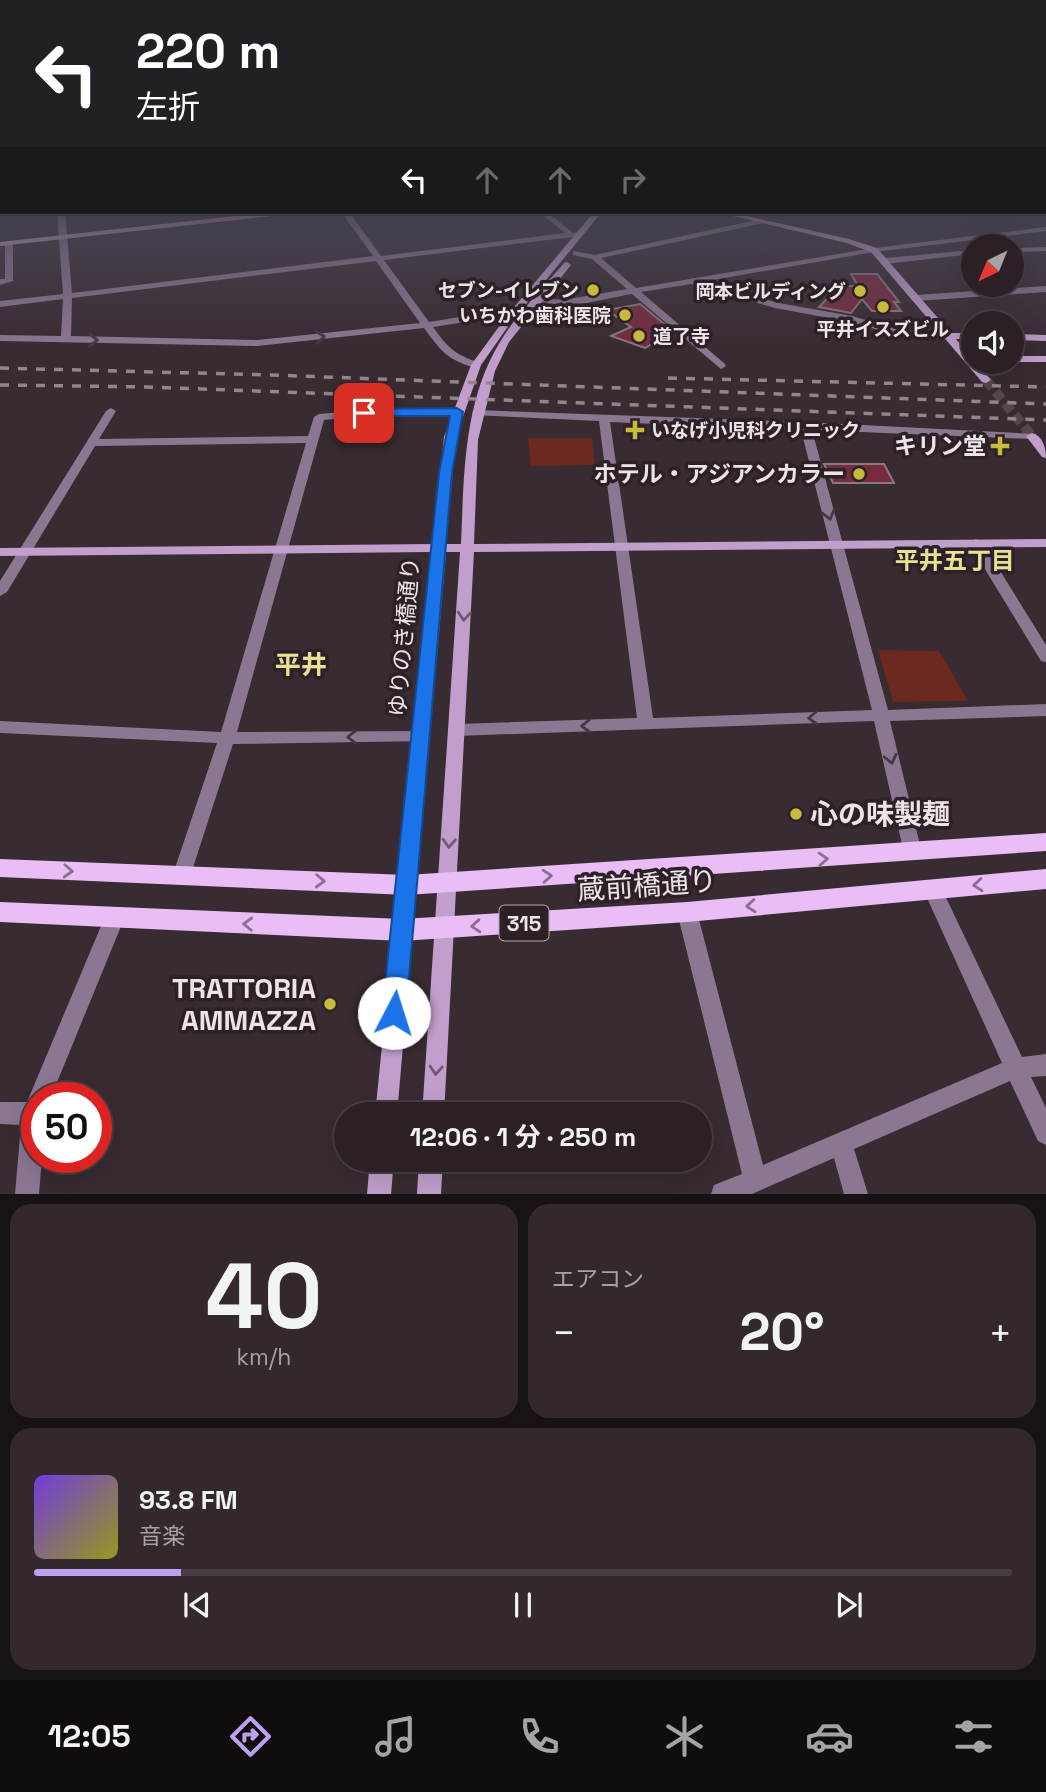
<!DOCTYPE html>
<html lang="ja">
<meta charset="utf-8">
<style>
:root{--surface:#2a2026;--page:#32282e;--text:#f1f3f6;--muted:#a5a3a7;--line:#463e43;--accent:#bca0f2}
body{margin:0;font-family:"Space Grotesk","Noto Sans JP",sans-serif;background:var(--page);color:var(--text);height:100vh;display:flex;flex-direction:column;font-size:26px;white-space:nowrap}
*{box-sizing:border-box;margin:0}
p{font-size:23px;color:var(--muted)}
.icon{flex:none;width:38px;height:38px;fill:none;stroke:currentColor;stroke-width:2;stroke-linecap:round;stroke-linejoin:round}
.map{position:relative;height:1194px;overflow:hidden}
.side{display:flex;flex-direction:column;gap:10px;padding:10px;background:#171215;flex:1}
.side>*{flex:none}
.hud{position:absolute;left:0px;top:0px;width:1046px;height:214px;box-shadow:0 7px 28px #0002,0 0 0 2px var(--line);background:#202124;color:#fff;overflow:hidden}
.needle{width:46px;rotate:223deg}
.controls{position:absolute;left:961px;top:234px;display:grid;gap:14px}
.controls a{display:grid;place-items:center;width:63px;height:63px;border-radius:50%;background:var(--surface);box-shadow:0 7px 28px #0002,0 0 0 2px var(--line);font-size:35px}
.speed{position:absolute;left:21px;top:1082px;display:flex;gap:14px;font-size:35px;font-weight:700;text-align:center}
.speed>*{display:grid;place-content:center;width:91px;height:91px;border-radius:50%;background:var(--surface);box-shadow:0 7px 28px #0002,0 0 0 2px var(--line);line-height:1}
.speed .limit{border:10px solid #d22;background:#fff;color:#111}
.pin{position:absolute;display:grid;place-items:center;width:60px;height:60px;color:#fff;margin:-30px;border-radius:14px;box-shadow:0 4px 10px #0006}
.me{position:absolute;width:77px;margin:-38px;rotate:5deg;stroke-linejoin:round;filter:drop-shadow(0 0 5px #0008)}
.turn{display:flex;align-items:center;gap:24px;height:147px;padding:0 21px;font-size:32px}
.turn .icon{width:91px;height:91px;stroke-width:2.5}
.turn b{display:block;font-size:49px;line-height:60px}
.lanes{display:flex;align-items:center;height:66px;padding:0 21px;background:#0003;justify-content:center;gap:35px;direction:ltr}
.lanes .off{opacity:.35}
.big{font-size:52px;font-weight:700;line-height:1.1}
.side .widget{flex:1;display:flex;flex-direction:column;justify-content:center;gap:10px;min-width:0;padding:0 24px;border-radius:21px;background:var(--page)}
.side .dial{align-items:center;gap:0}
.dial b{font-size:91px;line-height:1}
.song{display:flex;align-items:center;gap:21px}
.cover{width:84px;height:84px;border-radius:10px;background:linear-gradient(135deg,hsl(260 70% 55%),hsl(60 70% 35%))}
.played{height:7px;border-radius:4px;background:linear-gradient(90deg,var(--accent) 15%,var(--line) 15%)}
.keys{display:flex;justify-content:space-around;direction:ltr}
.heat{display:flex;justify-content:space-between;align-items:center;font-size:38px;direction:ltr}
.side .tiles{flex:1;display:grid;gap:10px;grid-template-columns:1fr 1fr}
.widget:last-child{grid-column:span 2}
.trip{position:absolute;left:334px;top:1102px;width:378px;height:70px;border-radius:35px;background:var(--surface);box-shadow:0 7px 28px #0002,0 0 0 2px var(--line);font-weight:700;line-height:70px;text-align:center}
.tab-bar{display:flex;height:112px;justify-content:space-around;align-items:center;background:#110d0f;color:var(--muted)}
.tab-bar .icon{width:49px;height:49px}
.tab-bar .active{color:var(--accent)}
.tab-bar b{font-size:32px;color:var(--text)}
.map>svg:first-child{display:block}
.green{fill:#6b291f}
.building{fill:#772b3f;stroke:#8b7a7d;stroke-width:2}
.lines{fill:none;stroke-linecap:round;stroke-linejoin:round}
.secondary-tunnel{stroke:#53474d;stroke-width:10;stroke-dasharray:10 5;stroke-linecap:butt}
.street{fill:#8c7792;fill-rule:evenodd}
.secondary{fill:#c19ecb;fill-rule:evenodd}
.primary{fill:#eabdf6;fill-rule:evenodd}
.rail{stroke:#91868c;stroke-width:3.5;stroke-dasharray:9 9;stroke-linecap:butt}
.oneway{stroke:#453642}
.oneway2{stroke:#705971}
.oneway3{stroke:#8c6f8f}
.route{fill:#1a73e8;stroke:#114b97;stroke-width:2}
.poi-dot{fill:#c8bb3b;stroke:#2d2128;stroke-width:2.5}
.labels{text-anchor:middle;dominant-baseline:central;stroke-width:7;stroke-linejoin:round;paint-order:stroke}
.far-poi-label{font-size:19px;font-weight:bold;fill:#ede4e9;stroke:#2d2128;text-anchor:end}
.shield{fill:#2d2128;stroke:#b3aaaf;stroke-width:2}
.shield-label{font-size:21px;font-weight:bold;fill:#ede4e9}
.poi-label{font-size:23px;font-weight:bold;fill:#ede4e9;stroke:#2d2128;text-anchor:end}
.street-label{font-size:23px;fill:#ede4e9;stroke:#2d2128}
.neighbourhood-label{font-size:24px;font-weight:bold;fill:#e9e192;stroke:#2d2128}
.quarter-label{font-size:26px;font-weight:bold;fill:#e9e192;stroke:#2d2128}
.near-poi-label{font-size:28px;font-weight:bold;fill:#ede4e9;stroke:#2d2128;text-anchor:start}
.near-street-label{font-size:28px;fill:#ede4e9;stroke:#2d2128}
</style>
<div class="map">
<svg width="1046" height="1194" viewBox="0 0 1046 1194">
<rect width="100%" height="100%" fill="#382b32"/>
<!-- green -->
<path class="green" d="M528,438h64l3,27 -64,1z
M878,650l61,1 29,50 -75,1z"/>
<!-- building -->
<path class="building" d="M851,274h26l22,28h-5l7,9h-29l-10,-12 -11,14 -32,-6 20,-21h19z
M640,304l28,23 -10,5 9,3 -22,13 -34,-12 20,-9 -24,-17z
M824,464h60l10,19h-61z"/>
<g class="lines">
<!-- secondary-tunnel -->
<path class="secondary-tunnel" d="M986,380l46,56"/>
<!-- street -->
<path class="street" d="M0,188h2v4h-2z
M57,212h8l7,81 301,-37 -32,-44h8l32,44 184,-23 -26,-21h8l26,21 7,-1 4,2 -4,2 -196,24 45,62 49,-8 34,3 2,2 -5,3 -31,-2 -45,7c15,21 21,27 47,36l1,2 -5,3c-29,-8 -35,-17 -52,-40l-167,18 -257,-5v-6l61,1 2,-37 -63,8v-6l63,-7zM376,261l44,62 -163,17 -186,-4 1,-38z
M761,219l4,2 -1,2 -163,35 35,30 238,-40 172,-21v4l-172,21 -173,30 78,21 73,13 47,14 54,4v4l-3,1 -52,-3 -47,-14 -76,-14 -84,-24 -50,8 84,72 1,2 -5,3 -89,-75c-25,4 -78,20 -100,7l5,-3 26,2 64,-11 -35,-30 -19,-4v-4l22,4z
M9,241l4,2v38l-13,4v-6h5v-36z
M1046,247v4l-34,1v-4z
M973,250v4l-88,10 -4,-3 4,-3z
M1046,286v6l-130,9 -4,-3 4,-3z
M111,408l5,3 -17,28 209,-3 6,-19 5,-3 68,-6 70,1 5,3 -5,3 -70,-1 -63,6 -87,312 184,-1 6,2 2,4 -2,4 -194,3 -43,133 -2,5 -7,3 -7,-3 -2,-5 45,-134 -217,-10v-12l221,11 85,-289 -211,3 -88,146 -7,4v-15l106,-170z
M477,410l328,12 231,12v4l-4,1 -220,-9 76,280 158,-6v12l-156,5 32,132 -3,5 -6,2 -6,-2 -3,-5 -30,-132 -418,15 -6,-2 -2,-4 2,-4 6,-2 181,-6 -38,-297 -126,-6 -1,-2zM610,422l191,8 71,280 -219,8z
M976,539l7,4 63,102v17l-5,-1 -72,-118z
M932,881l7,2 83,174 24,-3v22l-15,1 15,31v37l-8,-4 -28,-60 -156,68 14,45h-24l-10,-36 -82,36h-41l3,-9 28,-11 -65,-262 3,-6 7,-2 7,2 3,6 66,253 239,-102 -79,-174 2,-6z
M114,911l7,2 3,6 -73,178h-14v60h5l-3,37h-24l6,-69 -21,-1v-22h27l77,-183 3,-6z"/>
<!-- secondary -->
<path class="secondary" d="M272,212h22l-4,2 -290,32v-4z
M594,212h8l-90,109 -31,44 -25,72 -10,107h15c3,-68 2,-142 39,-202 15,-26 44,-55 64,-79l3,-1 4,3 -62,77 -14,29 -17,69 -4,104 572,-5v8l-572,5 -30,563h-22l38,-563h-14l-49,563h-22l57,-563 -432,4v-8l433,-4 11,-107 27,-72 35,-48z
M716,212h13l120,27 28,9 74,85h22v6h-17l17,20v3h3l15,18 -5,3 -4,-1 -111,-130 -24,-9z
M1012,334l34,1v6l-34,-1z
M1012,356h34v6h-34z
M1032,433c11,3 14,15 14,25l-4,-1 -16,-21z
M370,1160h24l-3,34h-24z
M419,1160h24l-2,34h-24z"/>
<!-- primary -->
<path class="primary" d="M1046,833v18l-639,44 -407,-18v-18l407,16z
M1046,869v20l-359,33 -285,19 -402,-19v-20l402,17 285,-17z"/>
<!-- rail -->
<path class="rail" d="M0,368l272,7 774,29
M668,378l378,9
M0,385l147,2 899,33"/>
</g>
<!-- one-way arrows -->
<defs><path id="oneway-chevron" d="M-2-3.5L2.5 0L-2 3.5" fill="none" stroke-width="1.6" stroke-linecap="round" stroke-linejoin="round" transform="scale(1.75)"/></defs>
<g class="oneway">
<use href="#oneway-chevron" transform="translate(320 337) rotate(-6)"/>
<use href="#oneway-chevron" transform="translate(93 340) rotate(1)"/>
<use href="#oneway-chevron" transform="translate(829 515) rotate(75)"/>
<use href="#oneway-chevron" transform="translate(813 718) rotate(178)"/>
<use href="#oneway-chevron" transform="translate(586 726) rotate(178)"/>
<use href="#oneway-chevron" transform="translate(352 737) rotate(180)"/>
<use href="#oneway-chevron" transform="translate(891 759) rotate(77)"/>
</g>
<g class="oneway2">
<use href="#oneway-chevron" transform="translate(464 616) rotate(94)"/>
<use href="#oneway-chevron" transform="translate(449 843) rotate(93)"/>
<use href="#oneway-chevron" transform="translate(436 1070) rotate(93)"/>
</g>
<g class="oneway3">
<use href="#oneway-chevron" transform="translate(823 859) rotate(-4)"/>
<use href="#oneway-chevron" transform="translate(68 871) rotate(3)"/>
<use href="#oneway-chevron" transform="translate(547 876) rotate(-4)"/>
<use href="#oneway-chevron" transform="translate(320 881) rotate(2)"/>
<use href="#oneway-chevron" transform="translate(978 885) rotate(175)"/>
<use href="#oneway-chevron" transform="translate(751 906) rotate(175)"/>
<use href="#oneway-chevron" transform="translate(248 924) rotate(-178)"/>
<use href="#oneway-chevron" transform="translate(476 926) rotate(176)"/>
</g>
<!-- sky -->
<linearGradient id="sky" x2="0" y2="1"><stop stop-color="#1f181c"/><stop offset="0.52" stop-color="#4d4a5a"/><stop offset="1" stop-color="#4d4a5a" stop-opacity="0"/></linearGradient>
<rect width="1046" height="351" fill="url(#sky)"/>
<!-- route -->
<path class="route" d="M457,408l6,4 -11,61 -46,540 -3,8 -9,3 -8,-3 -4,-8 57,-540 11,-57h-86l-6,-3 6,-4z"/>
<!-- markers -->
<g class="poi-dot">
<circle cx="593" cy="290" r="7"/>
<circle cx="860" cy="291" r="7"/>
<circle cx="883" cy="307" r="7"/>
<circle cx="625" cy="315" r="7"/>
<circle cx="639" cy="336" r="7"/>
<path d="M631.5 419.5h7v7h7v7h-7v7h-7v-7h-7v-7h7z"/>
<path d="M996.5 435.5h7v7h7v7h-7v7h-7v-7h-7v-7h7z"/>
<circle cx="859" cy="474" r="7"/>
<circle cx="796" cy="814" r="7"/>
<circle cx="330" cy="1004" r="7"/>
</g>
<g class="labels">
<!-- far-poi labels -->
<g class="far-poi-label">
<text x="579" y="290">セブン-イレブン</text>
<text x="846" y="291">岡本ビルディング</text>
<text x="611" y="315">いちかわ歯科医院</text>
<text x="883" y="329" text-anchor="middle">平井イスズビル</text>
<text x="653" y="336" text-anchor="start">道了寺</text>
<text x="651" y="430" text-anchor="start">いなげ小児科クリニック</text>
</g>
<!-- shield labels -->
<rect class="shield" x="499.5" y="905.5" width="49" height="35" rx="5"/>
<g class="shield-label">
<text x="524" y="923">315</text>
</g>
<!-- poi labels -->
<g class="poi-label">
<text x="986" y="446">キリン堂</text>
<text x="845" y="474">ホテル・アジアンカラー</text>
</g>
<!-- street labels -->
<g class="street-label">
<text transform="translate(404 637) rotate(-85)">ゆりのき橋通り</text>
</g>
<!-- neighbourhood labels -->
<g class="neighbourhood-label">
<text x="955" y="560">平井五丁目</text>
</g>
<!-- quarter labels -->
<g class="quarter-label">
<text x="301" y="665">平井</text>
</g>
<!-- near-poi labels -->
<g class="near-poi-label">
<text x="810" y="814">心の味製麺</text>
<text x="316" y="988" text-anchor="end">TRATTORIA<tspan x="316" dy="32">AMMAZZA</tspan></text>
</g>
<!-- near-street labels -->
<g class="near-street-label">
<text transform="translate(647 885) rotate(-4)">蔵前橋通り</text>
</g>
</g>
</svg>
<div class="controls">
<a><svg class="needle" viewBox="-14 -14 28 28"><path d="M0-13l5 13h-10z" fill="#e53935"/><path d="M0 13l5-13h-10z" fill="#a5a3a7"/></svg></a>
<a><svg class="icon" aria-label="sound" viewBox="0 0 24 24"><path d="M4 9h4l5-4v14l-5-4H4zM17 9q2 3 0 6"/></svg></a>
</div>
<div class="speed"><div class="limit">50</div></div>
<div class="pin" style="left:364px;top:413px;background:#d93025"><svg class="icon" aria-label="arrive" viewBox="0 0 24 24"><path d="M6 21V4h12l-3 4 3 4H6"/></svg></div>
<svg class="me" style="left:394px;top:1013px" viewBox="-20 -20 40 40"><circle r="19" fill="#fff"/><path d="M0-13L10 11 0 6-10 11z" fill="#1a73e8"/></svg>
<div class="trip">12:06 · 1 分 · 250 m</div>
<div class="hud">
<div class="turn"><svg class="icon" aria-label="left" viewBox="0 0 24 24"><path d="M17 20v-9H6M10 6l-5 5 5 5"/></svg><div><b>220 m</b>左折</div></div>
<div class="lanes"><svg class="icon" aria-label="left" viewBox="0 0 24 24"><path d="M17 20v-9H6M10 6l-5 5 5 5"/></svg><svg class="icon off" aria-label="ahead" viewBox="0 0 24 24"><path d="M12 20V5M6 11l6-6 6 6"/></svg><svg class="icon off" aria-label="ahead" viewBox="0 0 24 24"><path d="M12 20V5M6 11l6-6 6 6"/></svg><svg class="icon off" aria-label="right" viewBox="0 0 24 24"><path d="M7 20v-9h11M14 6l5 5-5 5"/></svg></div>
</div>
</div>
<section class="side">
<div class="tiles">
<div class="widget dial"><b>40</b><p>km/h</p></div>
<div class="widget"><p>エアコン</p>
<div class="heat"><a>−</a><b class="big">20°</b><a>+</a></div>
</div>
<div class="widget">
<div class="song"><i class="cover"></i><div><b>93.8 FM</b><p>音楽</p></div></div>
<div class="played"></div>
<div class="keys"><svg class="icon" aria-label="previous" viewBox="0 0 24 24"><path d="M18 5L8 12l10 7zM5 5v14"/></svg><svg class="icon" aria-label="pause" viewBox="0 0 24 24"><path d="M8 5v14M16 5v14"/></svg><svg class="icon" aria-label="next" viewBox="0 0 24 24"><path d="M6 5l10 7-10 7zM19 5v14"/></svg></div>
</div>
</div>
</section>
<nav class="tab-bar">
<b>12:05</b>
<svg class="icon active" aria-label="directions" viewBox="0 0 24 24"><path d="M12 3l9 9-9 9-9-9zM9 14v-3h6M13 9l2 2-2 2"/></svg>
<svg class="icon" aria-label="music" viewBox="0 0 24 24"><path d="M9 18V5l10-2v13"/><circle cx="6" cy="18" r="3"/><circle cx="16" cy="16" r="3"/></svg>
<svg class="icon" aria-label="phone" viewBox="0 0 24 24"><path d="M5 4h4l2 5-3 2q2 4 5 5l2-3 5 2v4C11 20 4 13 5 4z"/></svg>
<svg class="icon" aria-label="climate" viewBox="0 0 24 24"><path d="M12 3v18M4 7l16 10M4 17L20 7"/></svg>
<svg class="icon" aria-label="car" viewBox="0 0 24 24"><path d="M5 17H2v-5l4-1 3-4h7l3 4 3 1v5h-3M9 17h6M6 11h13"/><circle cx="7" cy="17" r="2"/><circle cx="17" cy="17" r="2"/></svg>
<svg class="icon" aria-label="filters" viewBox="0 0 24 24"><path d="M4 7h16M4 17h16"/><circle cx="9" cy="7" r="2"/><circle cx="15" cy="17" r="2"/></svg>
</nav>
